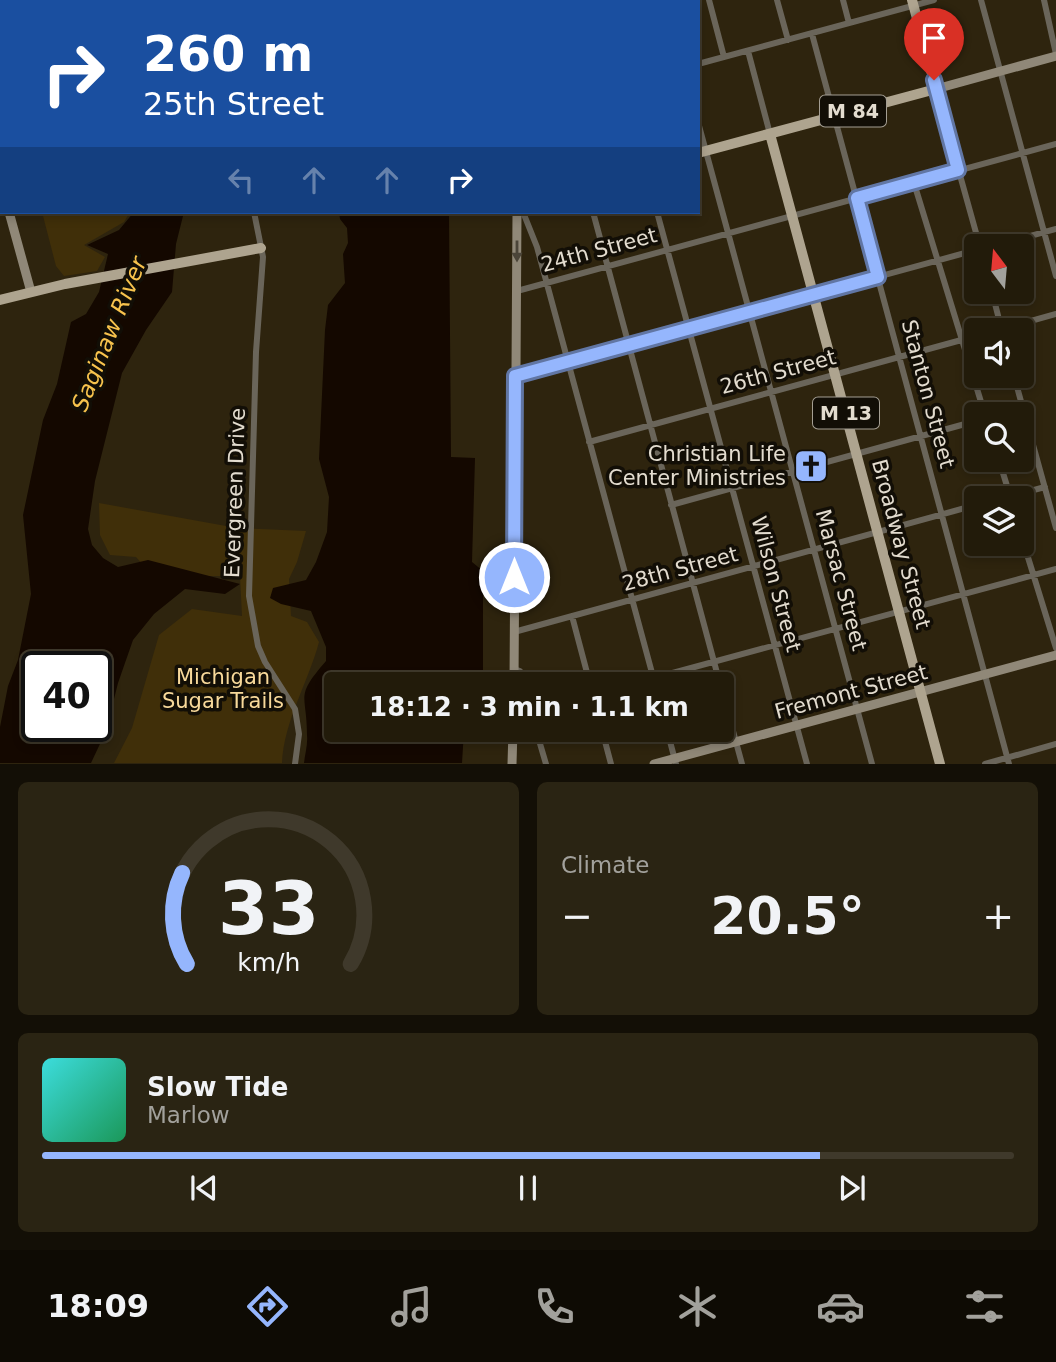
<!DOCTYPE html>
<meta charset="utf-8">
<style>
:root{--surface:#221b0a;--page:#2a2413;--text:#f1f3f6;--muted:#a2a19c;--line:#3f392b;--accent:#95b6fd}
body{margin:0;font-family:"DejaVu Sans",sans-serif;background:var(--page);color:var(--text);height:100vh;display:flex;flex-direction:column;font-size:26px;white-space:nowrap}
*{box-sizing:border-box;margin:0}
p{font-size:23px;color:var(--muted)}
.icon{flex:none;width:38px;height:38px;fill:none;stroke:currentColor;stroke-width:2;stroke-linecap:round;stroke-linejoin:round}
.map{position:relative;height:764px;overflow:hidden}
.panel{display:flex;flex-direction:column;gap:18px;padding:18px;background:#130f06;flex:1}
.panel>*{flex:none}
.hud{position:absolute;left:0px;top:0px;width:700px;height:214px;box-shadow:0 4px 10px #0003,0 0 0 2px var(--line);background:#1a4fa0;color:#fff;overflow:hidden}
.needle{width:46px;rotate:344deg}
.fabs{position:absolute;left:964px;top:234px;display:grid;gap:14px}
.fabs a{display:grid;place-items:center;width:70px;height:70px;border-radius:7px;background:var(--surface);box-shadow:0 4px 10px #0003,0 0 0 2px var(--line);font-size:35px}
.speed{position:absolute;left:21px;top:651px;display:flex;gap:14px;font-size:35px;font-weight:700;text-align:center}
.speed>*{display:grid;place-content:center;width:91px;height:91px;border-radius:50%;background:var(--surface);box-shadow:0 4px 10px #0003,0 0 0 2px var(--line);line-height:1}
.speed .limit{border:4px solid #111;border-radius:10px;background:#fff;color:#111}
.pin{position:absolute;display:grid;place-items:center;width:60px;height:60px;color:#fff;margin:-72px -30px;border-radius:50% 50% 50% 0;rotate:-45deg;box-shadow:0 0 7px #0007}
.pin .icon{rotate:45deg}
.me{position:absolute;width:77px;margin:-38px;rotate:0deg;stroke-linejoin:round;filter:drop-shadow(0 0 5px #0008)}
.turn{display:flex;align-items:center;gap:24px;height:147px;padding:0 28px;font-size:32px}
.turn .icon{width:91px;height:91px;stroke-width:2.5}
.turn b{display:block;font-size:49px;line-height:60px}
.lanes{display:flex;align-items:center;height:66px;padding:0 28px;background:#0003;justify-content:center;gap:35px;direction:ltr}
.lanes .off{opacity:.35}
.big{font-size:52px;font-weight:800;line-height:1.1}
.panel .tile{flex:1;display:flex;flex-direction:column;justify-content:center;gap:10px;min-width:0;padding:0 24px;border-radius:10px;background:var(--page)}
.panel .dial{align-items:center;gap:0}
.dial svg{height:182px;overflow:visible;fill:none;stroke:var(--line);stroke-width:7;stroke-linecap:round;text-anchor:middle}
.dial text{fill:var(--text);stroke:none}
.song{display:flex;align-items:center;gap:21px}
.cover{width:84px;height:84px;border-radius:10px;background:linear-gradient(135deg,hsl(180 70% 55%),hsl(150 70% 35%))}
.played{height:7px;border-radius:4px;background:linear-gradient(90deg,var(--accent) 80%,var(--line) 80%)}
.keys{display:flex;justify-content:space-around;direction:ltr}
.heat{display:flex;justify-content:space-between;align-items:center;font-size:38px;direction:ltr}
.panel .tiles{flex:1;display:grid;gap:18px;grid-template-columns:1fr 1fr}
.tile:last-child{grid-column:span 2}
.trip{position:absolute;left:324px;top:672px;width:410px;height:70px;border-radius:7px;background:var(--surface);box-shadow:0 4px 10px #0003,0 0 0 2px var(--line);font-weight:800;line-height:70px;text-align:center}
.menu{display:flex;height:112px;justify-content:space-around;align-items:center;background:#0e0b04;color:var(--muted)}
.menu .icon{width:49px;height:49px}
.menu .on{color:var(--accent)}
.menu b{font-size:32px;color:var(--text)}
.map>svg:first-child{display:block}
.green{fill:#402f09}
.water{fill:#140800;fill-rule:evenodd}
.lines{fill:none;stroke-linecap:round;stroke-linejoin:round}
.street{stroke:#6a655a;stroke-width:6}
.secondary{stroke:#908878;stroke-width:9}
.primary{stroke:#aea48f;stroke-width:10}
.oneway{fill:#4b4539}
.route-casing{stroke:#6176a4;stroke-width:18}
.route{stroke:#95b6fd;stroke-width:12}
.labels{text-anchor:middle;dominant-baseline:central;stroke-width:7;stroke-linejoin:round;paint-order:stroke}
.shield{fill:#120e06;stroke:#a49e93;stroke-width:2}
.shield-label{font-size:19px;font-weight:bold;fill:#e3dccf}
.street-label{font-size:21px;fill:#e3dccf;stroke:#120e06}
.poi-label{font-size:21px;fill:#e3dccf;stroke:#120e06;text-anchor:end}
.park-label{font-size:21px;fill:#f8d99a;stroke:#120e06}
.water-label{font-size:23px;font-style:italic;fill:#f8c34d;stroke:#120e06}
</style>
<div class="map">
<svg width="1056" height="764" viewBox="0 0 1056 764">
<rect width="100%" height="100%" fill="#2e240e"/>
<!-- green -->
<path class="green" d="M42,212h88l-6,10 -40,23 21,12 -8,14 -33,5 -8,-10z
M99,503l138,25 69,3 -9,31 -8,17 2,37 16,6 12,20c-11,41 -35,79 -37,121h-168l18,-35 27,-93 33,-26 50,7 -2,-40h-73l-71,91h-12l69,-91 -17,-19 -26,-2 -10,-20z"/>
<!-- water -->
<path class="water" d="M134,212h50l-8,32 -4,48 -26,38 -24,43 -27,108 -7,48 4,16 11,13 15,9 30,-7 92,24 -15,10 -40,-5 -31,25 -21,26 -15,43 -12,48 -15,32h-91v-36l8,-41 10,-26 13,-66 -8,-79 20,-95 14,-36 14,-62 15,-8 13,-22 9,-38 -21,-9 32,-15zM37,667h59v59h-59z
M339,212h110l2,245 24,1 -3,104 11,9v110l-8,3h-139v46h128l-2,33h-158c1,-9 4,-19 3,-28 0,-42 -13,-37 19,-74v-14l-15,-36 -30,-7 -11,-6 3,-10 33,-8 10,-18 11,-30 2,-35 -10,-38 6,-129 3,-25 17,-22 -2,-29 5,-11 -1,-15 -7,-9z"/>
<g class="lines">
<!-- street -->
<path class="street" d="M74,0l4,1
M599,0l11,2
M709,0l15,57
M777,0l11,40
M843,0l6,23
M981,0l75,276
M1044,0l12,54
M8,2v-2
M266,2v-2
M618,2v-2
M667,2l6,-2
M812,34l197,730
M748,51l22,83
M0,52l2,-11
M698,64l236,-64
M0,89l2,1
M936,89l44,158
M698,122l174,642
M914,183l71,232
M0,197l2,-1
M254,212l9,45 -7,95 -7,244 9,50 7,16 30,47 4,25 -4,30
M523,212l14,35 118,437
M593,212l127,472
M657,212l150,552
M990,247l66,-18
M517,291l539,-147
M992,292l10,39
M995,331l61,-17
M515,376l461,-126
M1014,376l42,152
M1000,415l23,-6
M589,442l387,-106
M999,460l12,39
M1000,499l45,-12
M671,505l305,-84
M1022,538l34,110
M572,616l18,68
M514,632l462,-127
M514,669l6,2 4,13
M632,684l424,-115
M721,687l21,77
M536,730l10,34
M602,730l9,34
M667,730l9,34
M985,764l71,-20"/>
<!-- secondary -->
<path class="secondary" d="M547,2l1,-2
M936,89l120,-33
M0,178l2,6
M9,212l22,80
M514,684l3,-472
M512,764l1,-34
M654,764l402,-109"/>
<!-- primary -->
<path class="primary" d="M770,134l170,630
M698,153l238,-64 -24,-89
M0,300l65,-16 196,-36"/>
</g>
<!-- one-way arrows -->
<defs><path id="oneway-solid" d="M-6-.8H1V-3.2L6.5 0L1 3.2V.8H-6Z" transform="scale(1.75)"/></defs>
<use class="oneway" href="#oneway-solid" transform="translate(517 251) rotate(90)"/>
<g class="lines">
<!-- route casing -->
<g class="route-casing">
<path id="route" d="M514,577l1,-201 363,-99 -21,-79 101,-28 -24,-90"/>
</g>
<!-- route -->
<use href="#route" class="route"/>
</g>
<!-- icons -->
<defs>
<g id="church-square" transform="scale(1.75)"><rect x="-9" y="-9" width="18" height="18" rx="4" fill="#95b6fd" stroke="#120e06"/><path d="M-1.2-6h2.4v3.5h3.3v2.4h-3.3V6h-2.4V-.1h-3.3v-2.4h3.3Z" fill="#111"/></g>
</defs>
<g fill-rule="evenodd">
<use href="#church-square" x="811" y="466"/>
</g>
<g class="labels">
<!-- shield labels -->
<g class="shield">
<rect x="820" y="95.5" width="66" height="31" rx="5"/>
<rect x="813" y="397.5" width="66" height="31" rx="5"/>
</g>
<g class="shield-label">
<text x="853" y="111">M 84</text>
<text x="846" y="413">M 13</text>
</g>
<!-- street labels -->
<g class="street-label">
<text transform="translate(599 250) rotate(-15)">24th Street</text>
<text transform="translate(778 372) rotate(-15)">26th Street</text>
<text transform="translate(928 394) rotate(75)">Stanton Street</text>
<text transform="translate(235 493) rotate(-88)">Evergreen Drive</text>
<text transform="translate(901 544) rotate(75)">Broadway Street</text>
<text transform="translate(680 569) rotate(-15)">28th Street</text>
<text transform="translate(841 580) rotate(75)">Marsac Street</text>
<text transform="translate(776 584) rotate(75)">Wilson Street</text>
<text transform="translate(851 692) rotate(-15)">Fremont Street</text>
</g>
<!-- poi labels -->
<g class="poi-label">
<text x="786" y="454">Christian Life<tspan x="786" dy="24">Center Ministries</tspan></text>
</g>
<!-- park labels -->
<g class="park-label">
<text x="223" y="677">Michigan<tspan x="223" dy="24">Sugar Trails</tspan></text>
</g>
<!-- water labels -->
<g class="water-label">
<text transform="translate(109 334) rotate(-68)">Saginaw River</text>
</g>
</g>
</svg>
<div class="fabs">
<a><svg class="needle" viewBox="-14 -14 28 28"><path d="M0-13l5 13h-10z" fill="#e53935"/><path d="M0 13l5-13h-10z" fill="#a2a19c"/></svg></a>
<a><svg class="icon" aria-label="sound" viewBox="0 0 24 24"><path d="M4 9h4l5-4v14l-5-4H4zM17 9q2 3 0 6"/></svg></a>
<a><svg class="icon" aria-label="search" viewBox="0 0 24 24"><circle cx="10" cy="10" r="6"/><path d="M15 15l6 6"/></svg></a>
<a><svg class="icon" aria-label="layers" viewBox="0 0 24 24"><path d="M12 4l9 5-9 5-9-5zM3 14l9 5 9-5"/></svg></a>
</div>
<div class="speed"><div class="limit">40</div></div>
<div class="pin" style="left:934px;top:80px;background:#d93025"><svg class="icon" aria-label="arrive" viewBox="0 0 24 24"><path d="M6 21V4h12l-3 4 3 4H6"/></svg></div>
<svg class="me" style="left:514px;top:577px" viewBox="-20 -20 40 40"><circle r="17" fill="#95b6fd" stroke="#fff" stroke-width="3"/><path d="M0-11L8 9 0 5-8 9z" fill="#fff"/></svg>
<div class="trip">18:12 · 3 min · 1.1 km</div>
<div class="hud">
<div class="turn"><svg class="icon" aria-label="right" viewBox="0 0 24 24"><path d="M7 20v-9h11M14 6l5 5-5 5"/></svg><div><b>260 m</b>25th Street</div></div>
<div class="lanes"><svg class="icon off" aria-label="left" viewBox="0 0 24 24"><path d="M17 20v-9H6M10 6l-5 5 5 5"/></svg><svg class="icon off" aria-label="ahead" viewBox="0 0 24 24"><path d="M12 20V5M6 11l6-6 6 6"/></svg><svg class="icon off" aria-label="ahead" viewBox="0 0 24 24"><path d="M12 20V5M6 11l6-6 6 6"/></svg><svg class="icon" aria-label="right" viewBox="0 0 24 24"><path d="M7 20v-9h11M14 6l5 5-5 5"/></svg></div>
</div>
</div>
<section class="panel">
<div class="tiles">
<div class="tile dial"><svg viewBox="0 0 100 80">
<path d="M14 69A42 42 0 1 1 86 69"/>
<path d="M14 69A42 42 0 0 1 12 29" stroke="#95b6fd"/>
<text x="50" y="56" font-size="32" font-weight="700">33</text>
<text x="50" y="72" font-size="11">km/h</text>
</svg></div>
<div class="tile"><p>Climate</p>
<div class="heat"><a>−</a><b class="big">20.5°</b><a>+</a></div>
</div>
<div class="tile">
<div class="song"><i class="cover"></i><div><b>Slow Tide</b><p>Marlow</p></div></div>
<div class="played"></div>
<div class="keys"><svg class="icon" aria-label="previous" viewBox="0 0 24 24"><path d="M18 5L8 12l10 7zM5 5v14"/></svg><svg class="icon" aria-label="pause" viewBox="0 0 24 24"><path d="M8 5v14M16 5v14"/></svg><svg class="icon" aria-label="next" viewBox="0 0 24 24"><path d="M6 5l10 7-10 7zM19 5v14"/></svg></div>
</div>
</div>
</section>
<nav class="menu">
<b>18:09</b>
<svg class="icon on" aria-label="directions" viewBox="0 0 24 24"><path d="M12 3l9 9-9 9-9-9zM9 14v-3h6M13 9l2 2-2 2"/></svg>
<svg class="icon" aria-label="music" viewBox="0 0 24 24"><path d="M9 18V5l10-2v13"/><circle cx="6" cy="18" r="3"/><circle cx="16" cy="16" r="3"/></svg>
<svg class="icon" aria-label="phone" viewBox="0 0 24 24"><path d="M5 4h4l2 5-3 2q2 4 5 5l2-3 5 2v4C11 20 4 13 5 4z"/></svg>
<svg class="icon" aria-label="climate" viewBox="0 0 24 24"><path d="M12 3v18M4 7l16 10M4 17L20 7"/></svg>
<svg class="icon" aria-label="car" viewBox="0 0 24 24"><path d="M5 17H2v-5l4-1 3-4h7l3 4 3 1v5h-3M9 17h6M6 11h13"/><circle cx="7" cy="17" r="2"/><circle cx="17" cy="17" r="2"/></svg>
<svg class="icon" aria-label="filters" viewBox="0 0 24 24"><path d="M4 7h16M4 17h16"/><circle cx="9" cy="7" r="2"/><circle cx="15" cy="17" r="2"/></svg>
</nav>
